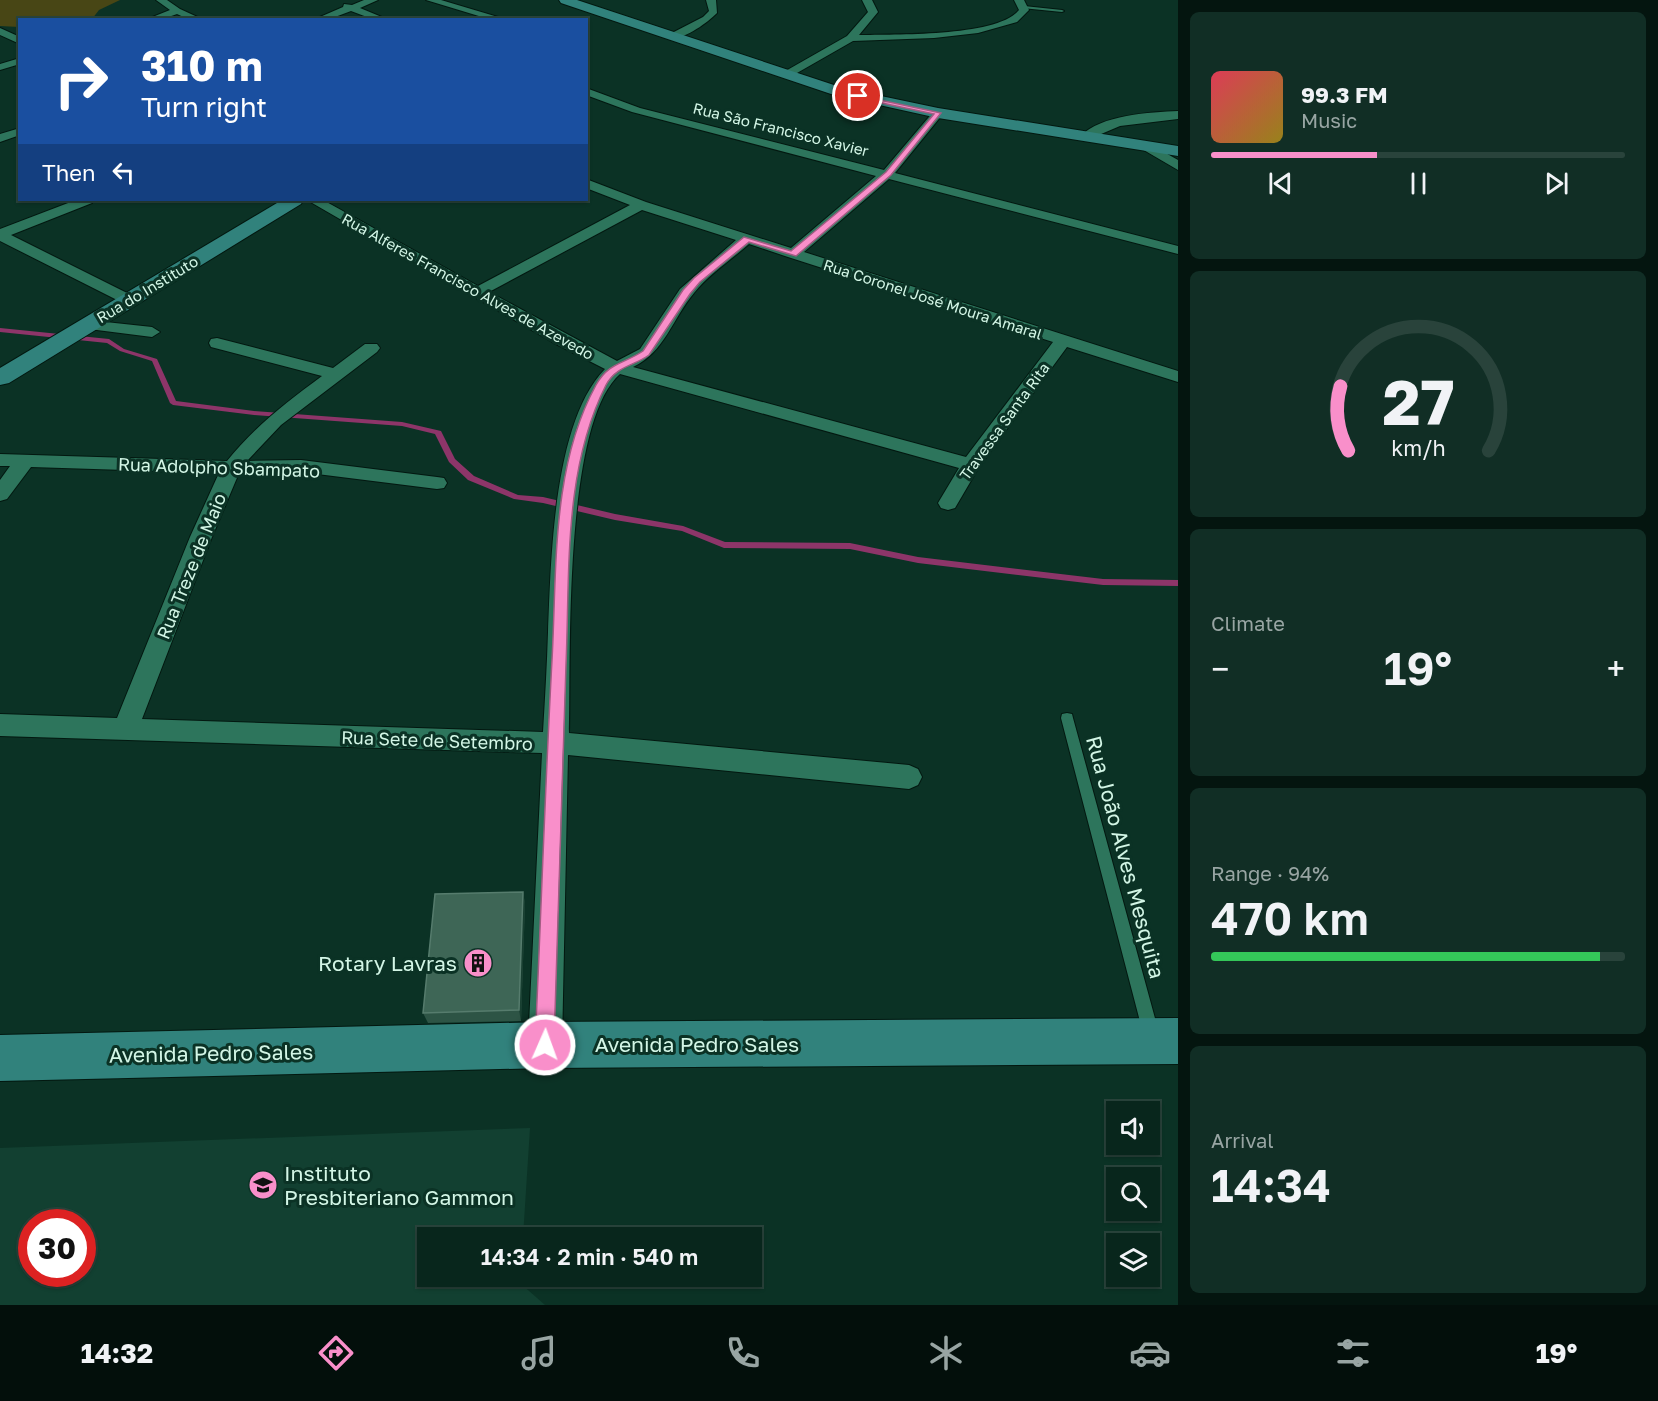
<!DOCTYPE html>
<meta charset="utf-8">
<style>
:root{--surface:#08261c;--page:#112e25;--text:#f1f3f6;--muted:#98a5a3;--line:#29433b;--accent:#f98fca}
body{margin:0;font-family:"Golos Text",sans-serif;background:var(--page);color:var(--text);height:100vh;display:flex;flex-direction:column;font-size:22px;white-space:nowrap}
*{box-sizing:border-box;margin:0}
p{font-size:20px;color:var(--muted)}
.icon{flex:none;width:33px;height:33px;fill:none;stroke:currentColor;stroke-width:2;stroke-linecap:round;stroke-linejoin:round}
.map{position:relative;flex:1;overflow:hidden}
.panel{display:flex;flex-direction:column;gap:12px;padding:12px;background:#04150f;width:480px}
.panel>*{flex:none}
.banner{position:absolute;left:18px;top:18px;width:570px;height:183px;border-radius:0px;box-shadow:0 2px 4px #0004,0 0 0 2px var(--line);background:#1a4fa0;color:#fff;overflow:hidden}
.buttons{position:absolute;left:1106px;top:1101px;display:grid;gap:12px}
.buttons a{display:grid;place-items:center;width:54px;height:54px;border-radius:0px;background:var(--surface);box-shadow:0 2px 4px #0004,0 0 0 2px var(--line);font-size:30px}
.speed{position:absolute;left:18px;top:1209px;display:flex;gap:12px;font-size:30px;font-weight:700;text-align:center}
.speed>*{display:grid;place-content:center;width:78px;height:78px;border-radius:50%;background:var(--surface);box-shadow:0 2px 4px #0004,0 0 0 2px var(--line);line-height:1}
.speed .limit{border:9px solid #d22;background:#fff;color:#111}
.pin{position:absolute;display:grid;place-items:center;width:51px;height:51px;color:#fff;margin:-26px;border:3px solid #fff;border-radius:50%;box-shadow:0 2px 6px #0007}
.me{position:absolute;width:66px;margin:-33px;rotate:2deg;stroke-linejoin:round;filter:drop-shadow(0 0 4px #0008)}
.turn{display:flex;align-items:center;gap:21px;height:126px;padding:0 24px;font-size:27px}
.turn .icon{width:78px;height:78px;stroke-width:2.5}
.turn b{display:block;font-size:42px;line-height:51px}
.then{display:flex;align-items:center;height:57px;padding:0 24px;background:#0003;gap:12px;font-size:22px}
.big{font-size:45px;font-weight:600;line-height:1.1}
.panel .tile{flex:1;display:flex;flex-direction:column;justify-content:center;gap:9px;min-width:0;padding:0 21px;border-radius:9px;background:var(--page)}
.panel .dial{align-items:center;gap:0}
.dial svg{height:156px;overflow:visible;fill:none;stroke:var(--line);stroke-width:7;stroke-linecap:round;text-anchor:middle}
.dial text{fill:var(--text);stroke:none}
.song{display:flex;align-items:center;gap:18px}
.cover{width:72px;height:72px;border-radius:9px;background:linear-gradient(135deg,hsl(350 70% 55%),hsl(50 70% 35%))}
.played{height:6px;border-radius:3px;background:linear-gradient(90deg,var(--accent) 40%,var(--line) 40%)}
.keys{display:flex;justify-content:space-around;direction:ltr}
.heat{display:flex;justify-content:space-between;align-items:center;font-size:33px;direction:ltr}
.charge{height:9px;border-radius:4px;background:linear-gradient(90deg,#34c759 94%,var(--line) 0)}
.trip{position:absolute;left:417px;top:1227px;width:345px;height:60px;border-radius:0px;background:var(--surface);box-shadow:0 2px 4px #0004,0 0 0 2px var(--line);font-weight:600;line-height:60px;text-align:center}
.dock{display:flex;height:96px;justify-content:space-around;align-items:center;background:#030f0b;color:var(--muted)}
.dock .icon{width:42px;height:42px}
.dock .current{color:var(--accent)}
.dock b{font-size:27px;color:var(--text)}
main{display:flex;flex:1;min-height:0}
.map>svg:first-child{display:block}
.built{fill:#124031;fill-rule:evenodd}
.green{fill:#484615}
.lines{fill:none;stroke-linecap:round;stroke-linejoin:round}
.stream{fill:#8d3569;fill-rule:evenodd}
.service-casing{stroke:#031810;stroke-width:2}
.minor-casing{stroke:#031810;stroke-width:2}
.secondary-casing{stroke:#031810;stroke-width:2}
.service{fill:#2d755c;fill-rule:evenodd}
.minor{fill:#2d755c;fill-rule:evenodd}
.secondary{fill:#31827c;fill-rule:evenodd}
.wall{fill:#2d5445}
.shaded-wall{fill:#183f31}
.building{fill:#3e6656;stroke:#567c6d;stroke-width:1.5}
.route{fill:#f98fca;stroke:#a25d83;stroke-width:1.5}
.labels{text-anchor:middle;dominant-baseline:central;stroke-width:6;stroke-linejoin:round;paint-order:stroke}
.far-street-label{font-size:15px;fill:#d3f6e6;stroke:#0b3225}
.street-label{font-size:18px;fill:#d3f6e6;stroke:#0b3225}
.near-street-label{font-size:21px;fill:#d3f6e6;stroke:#0b3225}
.near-poi-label{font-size:21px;fill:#d3f6e6;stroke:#0b3225;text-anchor:end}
</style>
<main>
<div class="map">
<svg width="1178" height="1305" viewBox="0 0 1178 1305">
<rect width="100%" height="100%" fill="#0b3225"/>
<!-- built -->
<path class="built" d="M530,1128l-7,109 -95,1v38l92,1v6l25,22h-545v-157zM32,1222h50v52h-50z"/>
<!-- green -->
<path class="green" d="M0,0h120l-21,10 -7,9 -72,1 -1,7 -19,-1z"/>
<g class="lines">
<!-- stream -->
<path class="stream" d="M0,328l109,11 15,10 33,10 19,42 78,10 148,11 39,9 14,28 19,17 44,19 25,2 72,17 68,12 42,16 125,1 68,14 185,22 75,1v6l-75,-1 -185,-22 -68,-14 -126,-1 -42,-17 -67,-11 -72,-17 -29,-4 -46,-19 -19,-18 -14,-28 -33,-8 -148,-11 -81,-10 -3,-2 -18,-42 -32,-10 -13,-8 -107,-11z"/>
<!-- service casing -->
<g class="service-casing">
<path id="service" d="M1024,6l38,4 2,1 -2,1 -40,-4z
M1067,713l5,1 1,4 86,315 -2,6 -6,2 -6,-2 -2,-6 -82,-315 1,-4z"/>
</g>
<!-- minor casing -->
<g class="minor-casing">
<path id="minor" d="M156,0h11l13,9 24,11h-14l-13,-6 -17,6h-15l25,-10z
M364,0h14l-18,8 29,12h-14l-24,-9 -24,9h-14l30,-13 1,-3 8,1z
M426,0h15l67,20h-16z
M706,0h10l1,13c-10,10 -33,27 -47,25v-4l33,-17 6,-6z
M862,0h10l6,12 -19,23c35,-1 138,2 160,-25l-5,-10h10l5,10 -12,12 -39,11 -44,5 -81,3 -63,36h-8v-4l65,-37 21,-24z
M0,28l20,9v7l-20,-9z
M20,58v6l-20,6v-6z
M586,88l54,20 244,62 50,-59h8v4l-47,58 283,73v8l-289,-75 -85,73 374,119v11l-111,-35 -88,120 -24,41 -7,2 -7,-2 -3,-5 21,-35 -339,-94c-57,50 -49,282 -51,359l340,32 9,4 4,8 -4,8 -9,4 -341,-34 -6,290 -5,12 -12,5 -12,-5 -5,-12 14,-292 -542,-17v-22l117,4 73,-181 29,-64 -188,-6 -24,32 -7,2v-21l10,-14h-10v-12l227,7c27,-34 60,-59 95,-85l-111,-29 -2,-4 2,-4 6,-1 116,30 32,-24h12l3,4 -3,4 -96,73 -34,36 54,-1 136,17 7,1 3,5 -3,5 -7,1 -136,-17 -62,1 -27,64 -70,182 401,13c2,-34 4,-67 5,-100 3,-72 5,-210 57,-263l-51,-26 -247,-143h16l155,86 152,-81 -44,-17v-9l60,23 145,46 85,-72 -244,-64 -46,-17zM642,210l94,30 -56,49 -40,60 -23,12 -128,-69zM749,244l39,13 265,85 -87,115 -333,-90c32,-15 39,-48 61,-74 15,-19 37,-33 55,-49z
M1178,111v8l-58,7 -33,14 -6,-4c19,-21 70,-24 97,-25z
M20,128v7l-20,7v-8z
M1146,142l32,18v10l-36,-21 -2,-3 2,-3z
M76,200h18l-2,3 -81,32 124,62 2,3 -2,3h-12l-123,-62v-12z
M87,320l65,7 8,5 -8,5 -71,-9 -2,-3 2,-3z"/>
</g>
<!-- secondary casing -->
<g class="secondary-casing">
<path id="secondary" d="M559,0h18l266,88 95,20 240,38v10l-240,-38 -104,-23 -273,-92z
M282,200h21l-2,4 -292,179 -9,2v-17z
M1178,1018v46l-633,4 -545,13v-46l545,-13z"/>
</g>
<!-- service -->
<use href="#service" class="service"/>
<!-- minor -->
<use href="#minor" class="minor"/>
<!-- secondary -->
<use href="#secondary" class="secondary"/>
</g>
<!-- wall -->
<path class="wall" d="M523,892l2,12 -4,117 -93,2 -5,-10z"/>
<!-- shaded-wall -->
<path class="shaded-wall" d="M523,892l2,12 -4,117 -2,-11z"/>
<!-- building -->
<path class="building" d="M523,892l-4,118 -96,3 12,-119z"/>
<!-- route -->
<path class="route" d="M856,95l85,18 -50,62 -95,81 -47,-14 -49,40 -10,12 -41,61c-15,11 -33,11 -43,30 -43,85 -36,187 -40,280 -5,127 -8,254 -12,380l-3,7 -6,3 -7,-3 -3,-7c6,-128 10,-257 17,-385 5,-91 -1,-193 44,-275 13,-23 28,-21 47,-34l40,-61 11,-12 50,-41 47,14 95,-79 48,-58 -76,-16z"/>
<!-- icons -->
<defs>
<g id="building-disc" transform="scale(1.5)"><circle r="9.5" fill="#f98fca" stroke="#0b3225"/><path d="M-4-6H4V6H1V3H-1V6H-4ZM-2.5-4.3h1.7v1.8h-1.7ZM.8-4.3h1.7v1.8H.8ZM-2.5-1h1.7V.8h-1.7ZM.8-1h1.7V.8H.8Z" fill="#111"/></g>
<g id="school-disc" transform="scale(1.5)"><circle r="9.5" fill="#f98fca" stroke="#0b3225"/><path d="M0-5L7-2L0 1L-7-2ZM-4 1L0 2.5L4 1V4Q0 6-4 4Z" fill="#111"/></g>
</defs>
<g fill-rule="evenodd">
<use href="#building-disc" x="478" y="963"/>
<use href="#school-disc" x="263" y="1185"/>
</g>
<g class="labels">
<!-- far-street labels -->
<g class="far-street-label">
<text transform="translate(781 129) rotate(14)">Rua São Francisco Xavier</text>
<text transform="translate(468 286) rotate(29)">Rua Alferes Francisco Alves de Azevedo</text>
<text transform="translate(147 289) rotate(-31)">Rua do Instituto</text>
<text transform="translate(933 299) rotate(18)">Rua Coronel José Moura Amaral</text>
<text transform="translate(1004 421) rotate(-54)">Travessa Santa Rita</text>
</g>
<!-- street labels -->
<g class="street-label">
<text transform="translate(219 467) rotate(2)">Rua Adolpho Sbampato</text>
<text transform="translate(191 566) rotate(-68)">Rua Treze de Maio</text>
<text transform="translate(437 740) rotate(2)">Rua Sete de Setembro</text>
</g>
<!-- near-street labels -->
<g class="near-street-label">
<text transform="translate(1126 857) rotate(75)">Rua João Alves Mesquita</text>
<text x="697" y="1044">Avenida Pedro Sales</text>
<text transform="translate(211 1053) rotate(-1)">Avenida Pedro Sales</text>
</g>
<!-- near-poi labels -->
<g class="near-poi-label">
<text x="457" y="963">Rotary Lavras</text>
<text x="284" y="1173" text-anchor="start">Instituto<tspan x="284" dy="24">Presbiteriano Gammon</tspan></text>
</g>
</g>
</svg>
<div class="buttons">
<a><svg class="icon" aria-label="sound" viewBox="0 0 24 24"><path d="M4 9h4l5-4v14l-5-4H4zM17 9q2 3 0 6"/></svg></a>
<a><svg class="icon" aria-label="search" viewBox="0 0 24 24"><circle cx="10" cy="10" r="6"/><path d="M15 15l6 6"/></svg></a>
<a><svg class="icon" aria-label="layers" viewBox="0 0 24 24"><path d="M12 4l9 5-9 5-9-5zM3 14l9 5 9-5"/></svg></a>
</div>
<div class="speed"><div class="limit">30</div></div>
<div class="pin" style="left:858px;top:96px;background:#d93025"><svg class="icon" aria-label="arrive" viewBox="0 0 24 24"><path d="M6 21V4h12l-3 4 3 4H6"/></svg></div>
<svg class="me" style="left:545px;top:1045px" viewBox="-20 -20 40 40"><circle r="17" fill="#f98fca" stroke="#fff" stroke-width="3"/><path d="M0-11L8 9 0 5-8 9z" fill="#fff"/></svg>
<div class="trip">14:34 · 2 min · 540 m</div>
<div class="banner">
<div class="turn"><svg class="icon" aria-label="right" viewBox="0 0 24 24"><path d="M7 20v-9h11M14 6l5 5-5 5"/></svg><div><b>310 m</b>Turn right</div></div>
<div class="then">Then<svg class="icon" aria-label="left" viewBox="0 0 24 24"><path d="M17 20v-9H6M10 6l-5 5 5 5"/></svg></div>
</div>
</div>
<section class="panel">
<div class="tile">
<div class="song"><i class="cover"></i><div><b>99.3 FM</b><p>Music</p></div></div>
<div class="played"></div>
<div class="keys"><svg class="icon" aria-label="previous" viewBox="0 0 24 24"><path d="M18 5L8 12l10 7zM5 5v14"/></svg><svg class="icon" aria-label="pause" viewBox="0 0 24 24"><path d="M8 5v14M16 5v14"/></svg><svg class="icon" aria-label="next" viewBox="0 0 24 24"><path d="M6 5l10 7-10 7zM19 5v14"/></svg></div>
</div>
<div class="tile dial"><svg viewBox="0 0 100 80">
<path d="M14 69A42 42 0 1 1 86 69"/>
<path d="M14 69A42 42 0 0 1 10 36" stroke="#f98fca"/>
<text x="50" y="56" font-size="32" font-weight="700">27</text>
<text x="50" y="72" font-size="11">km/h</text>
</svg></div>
<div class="tile"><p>Climate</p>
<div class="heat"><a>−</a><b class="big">19°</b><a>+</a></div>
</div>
<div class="tile"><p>Range · 94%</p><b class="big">470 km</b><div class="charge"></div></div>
<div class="tile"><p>Arrival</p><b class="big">14:34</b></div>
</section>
</main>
<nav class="dock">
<b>14:32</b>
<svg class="icon current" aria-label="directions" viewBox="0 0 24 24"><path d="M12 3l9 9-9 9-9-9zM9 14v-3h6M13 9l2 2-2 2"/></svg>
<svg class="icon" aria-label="music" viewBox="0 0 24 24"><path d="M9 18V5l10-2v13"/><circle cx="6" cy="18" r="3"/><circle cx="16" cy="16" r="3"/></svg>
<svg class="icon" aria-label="phone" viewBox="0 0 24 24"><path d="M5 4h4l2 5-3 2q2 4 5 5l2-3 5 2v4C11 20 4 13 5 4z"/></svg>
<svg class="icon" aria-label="climate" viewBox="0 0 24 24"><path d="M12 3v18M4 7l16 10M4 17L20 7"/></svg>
<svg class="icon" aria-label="car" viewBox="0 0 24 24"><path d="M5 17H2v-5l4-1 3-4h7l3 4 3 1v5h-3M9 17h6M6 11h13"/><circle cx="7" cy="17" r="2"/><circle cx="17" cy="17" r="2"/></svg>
<svg class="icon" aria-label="filters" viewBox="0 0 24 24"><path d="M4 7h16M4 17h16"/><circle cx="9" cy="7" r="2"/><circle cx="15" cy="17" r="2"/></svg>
<b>19°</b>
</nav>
